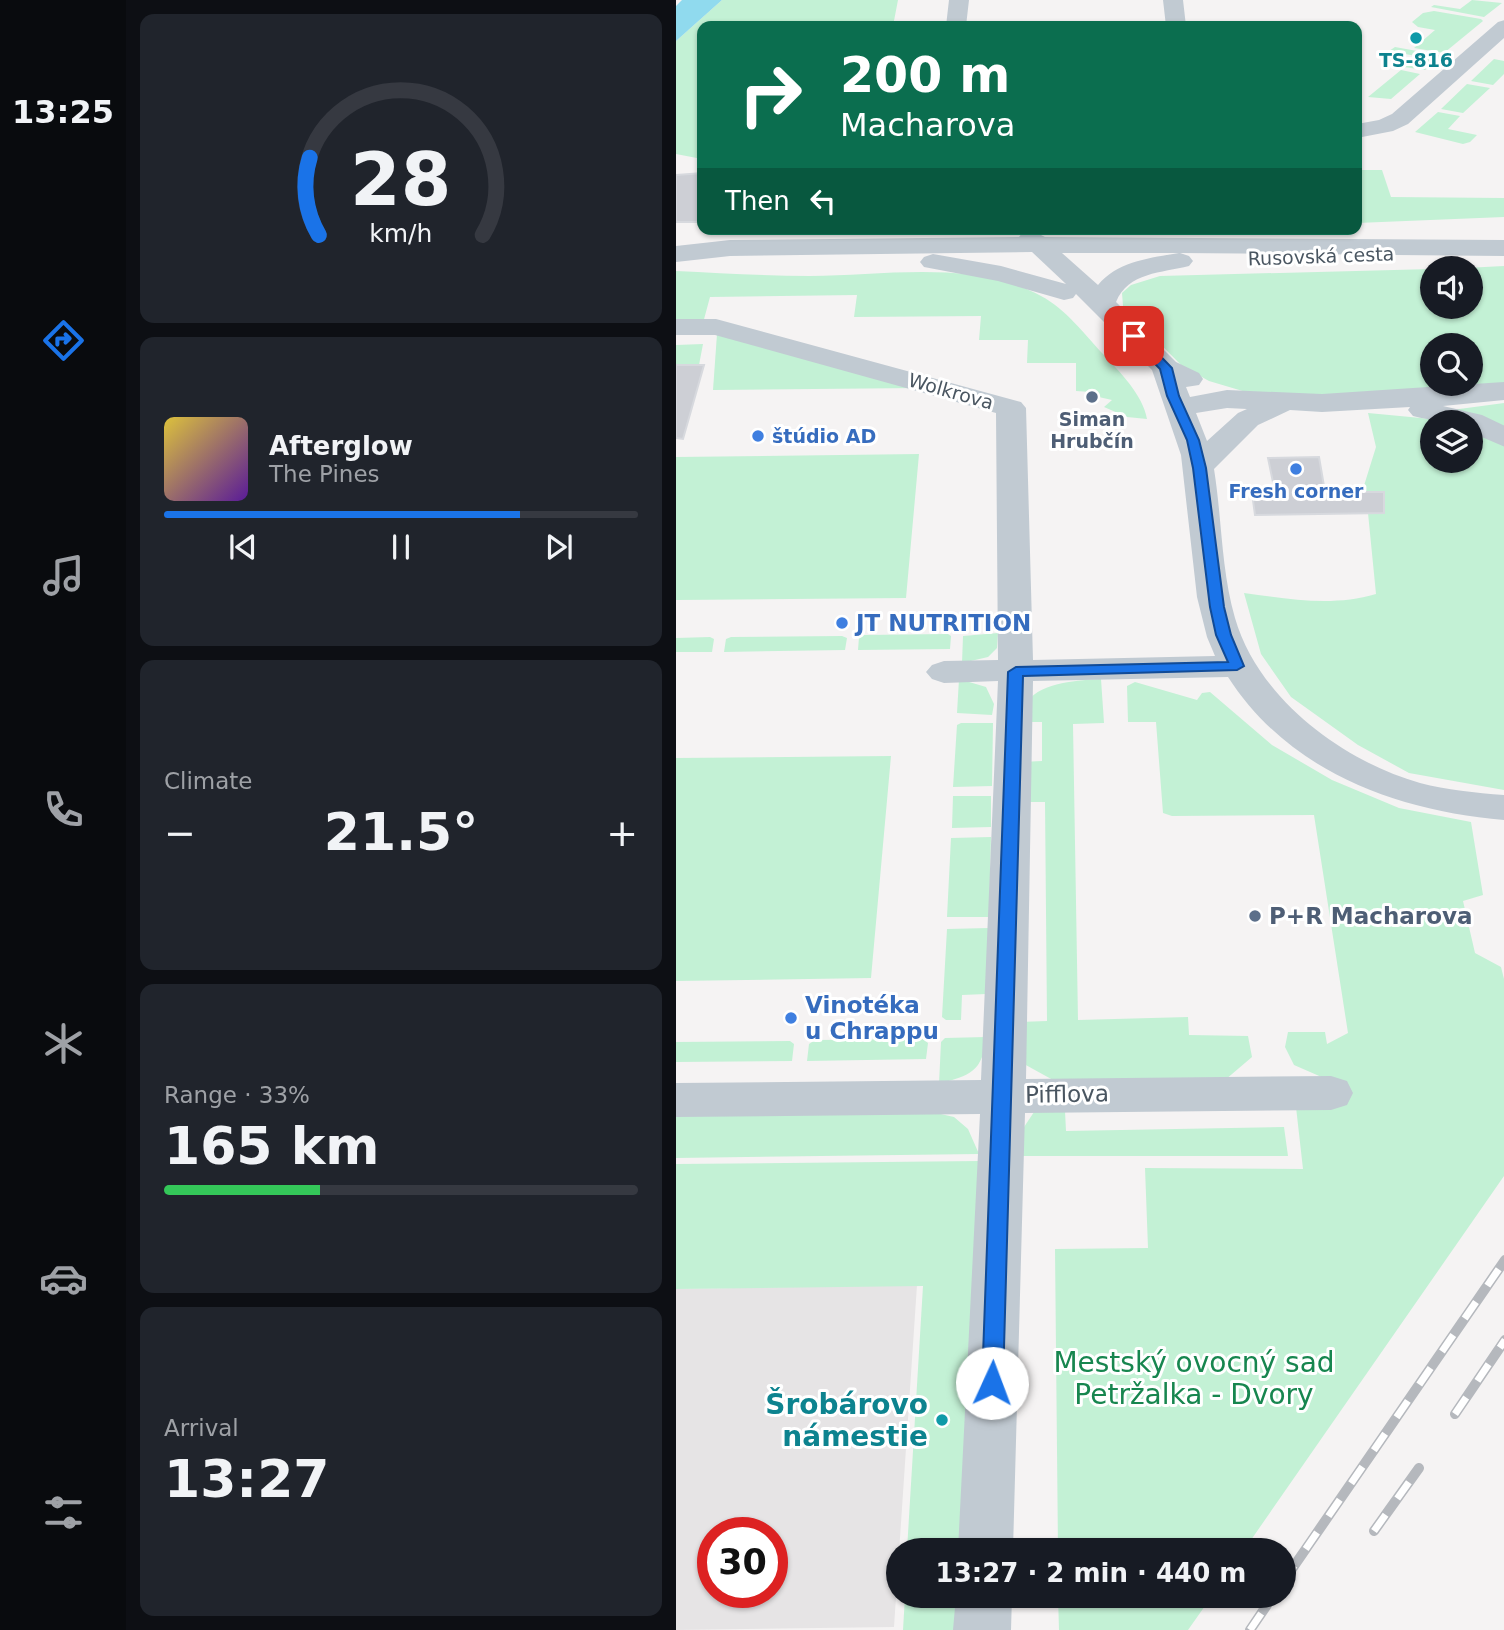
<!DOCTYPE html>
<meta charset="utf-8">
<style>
:root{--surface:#171b24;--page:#20242c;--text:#f1f3f6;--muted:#9ea1a6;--line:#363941;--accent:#1a73e8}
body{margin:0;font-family:"DejaVu Sans",sans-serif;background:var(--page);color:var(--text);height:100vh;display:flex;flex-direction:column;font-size:26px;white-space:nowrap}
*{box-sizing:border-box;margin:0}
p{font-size:23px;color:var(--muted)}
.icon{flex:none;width:38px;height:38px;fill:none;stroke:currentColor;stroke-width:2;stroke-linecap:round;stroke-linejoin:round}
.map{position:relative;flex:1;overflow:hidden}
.details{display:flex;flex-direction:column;gap:14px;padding:14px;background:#0d0f14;width:550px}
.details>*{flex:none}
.hud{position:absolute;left:21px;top:21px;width:665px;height:214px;border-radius:14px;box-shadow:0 2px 5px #0004;background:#0b6e4f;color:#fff;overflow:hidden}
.controls{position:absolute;left:744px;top:256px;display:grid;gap:14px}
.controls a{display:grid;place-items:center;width:63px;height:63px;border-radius:50%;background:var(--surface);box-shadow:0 2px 5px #0004;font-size:35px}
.speed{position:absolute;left:21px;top:1517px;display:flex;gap:14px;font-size:35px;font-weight:700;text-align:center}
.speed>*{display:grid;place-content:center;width:91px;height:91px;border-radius:50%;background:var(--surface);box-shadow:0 2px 5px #0004;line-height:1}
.speed .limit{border:10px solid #d22;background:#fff;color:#111}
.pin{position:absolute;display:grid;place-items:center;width:60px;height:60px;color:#fff;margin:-30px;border-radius:14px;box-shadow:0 4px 10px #0006}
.me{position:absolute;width:77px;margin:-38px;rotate:2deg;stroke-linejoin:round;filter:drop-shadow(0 0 5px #0008)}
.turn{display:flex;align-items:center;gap:24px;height:147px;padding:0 28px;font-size:32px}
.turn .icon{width:91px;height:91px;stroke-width:2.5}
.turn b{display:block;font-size:49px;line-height:60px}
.then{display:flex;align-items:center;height:66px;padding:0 28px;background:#0003;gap:14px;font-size:26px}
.big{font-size:52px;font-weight:800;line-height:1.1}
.details .tile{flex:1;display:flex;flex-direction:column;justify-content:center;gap:10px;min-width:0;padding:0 24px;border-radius:14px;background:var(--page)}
.details .dial{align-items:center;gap:0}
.dial svg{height:182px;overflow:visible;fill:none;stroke:var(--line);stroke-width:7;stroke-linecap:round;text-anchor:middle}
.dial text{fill:var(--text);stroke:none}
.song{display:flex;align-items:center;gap:21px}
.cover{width:84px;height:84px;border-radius:10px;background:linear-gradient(135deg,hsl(50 70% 55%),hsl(270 70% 35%))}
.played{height:7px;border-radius:4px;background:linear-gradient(90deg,var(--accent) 75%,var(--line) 75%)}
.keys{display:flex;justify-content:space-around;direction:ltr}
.heat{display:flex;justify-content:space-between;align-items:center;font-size:38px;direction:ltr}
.charge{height:10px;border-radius:5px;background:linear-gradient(90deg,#34c759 33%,var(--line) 0)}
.trip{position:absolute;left:210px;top:1538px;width:410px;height:70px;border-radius:35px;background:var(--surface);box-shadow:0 2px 5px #0004;font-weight:800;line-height:70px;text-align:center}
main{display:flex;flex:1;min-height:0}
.dock{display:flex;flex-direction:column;width:126px;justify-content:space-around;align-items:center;background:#090b0e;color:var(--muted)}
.dock .icon{width:49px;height:49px}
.dock .selected{color:var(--accent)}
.dock b{font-size:32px;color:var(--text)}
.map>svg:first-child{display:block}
.education{fill:#e6e4e5;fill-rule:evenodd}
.green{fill:#c3f1d5;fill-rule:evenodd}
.water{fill:#90daee}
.building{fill:#cdcfd5;stroke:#d7d9de;stroke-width:2}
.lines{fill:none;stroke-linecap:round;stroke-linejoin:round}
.minor{fill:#c1cad2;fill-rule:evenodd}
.rail-casing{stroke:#b5b8bd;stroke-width:10}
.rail{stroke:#fff;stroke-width:7;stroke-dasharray:20;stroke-linecap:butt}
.route{fill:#1a73e8;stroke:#114b97;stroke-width:2}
.culture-dot{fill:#0f9aa8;stroke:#fff;stroke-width:2.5}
.service-dot{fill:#5c6f8a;stroke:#fff;stroke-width:2.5}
.shop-dot{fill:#3f7fe0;stroke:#fff;stroke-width:2.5}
.labels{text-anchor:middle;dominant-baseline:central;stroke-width:6;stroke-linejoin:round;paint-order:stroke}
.far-culture-label{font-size:19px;font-weight:bold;fill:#0d838f;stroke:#fff}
.far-street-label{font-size:19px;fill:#4a5661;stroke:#fff}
.far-service-label{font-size:19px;font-weight:bold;fill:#4e5e75;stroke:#fff}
.far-shop-label{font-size:19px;font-weight:bold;fill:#366cbe;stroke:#fff;text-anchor:start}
.shop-label{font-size:23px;font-weight:bold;fill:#366cbe;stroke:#fff;text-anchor:start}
.service-label{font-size:23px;font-weight:bold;fill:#4e5e75;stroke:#fff;text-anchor:start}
.street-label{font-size:23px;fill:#4a5661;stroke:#fff}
.near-park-label{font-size:28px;fill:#17864f;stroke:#fff}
.near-culture-label{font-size:28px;font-weight:bold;fill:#0d838f;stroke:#fff;text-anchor:end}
</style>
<main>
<nav class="dock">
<b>13:25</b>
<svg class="icon selected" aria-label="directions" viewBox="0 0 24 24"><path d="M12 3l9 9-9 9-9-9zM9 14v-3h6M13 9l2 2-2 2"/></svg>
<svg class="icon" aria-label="music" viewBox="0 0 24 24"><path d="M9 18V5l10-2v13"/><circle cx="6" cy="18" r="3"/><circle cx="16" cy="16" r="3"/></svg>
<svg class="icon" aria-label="phone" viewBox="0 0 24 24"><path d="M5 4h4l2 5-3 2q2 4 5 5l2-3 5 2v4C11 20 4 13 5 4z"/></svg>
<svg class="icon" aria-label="climate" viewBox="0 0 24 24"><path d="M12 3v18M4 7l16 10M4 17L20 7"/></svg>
<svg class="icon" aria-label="car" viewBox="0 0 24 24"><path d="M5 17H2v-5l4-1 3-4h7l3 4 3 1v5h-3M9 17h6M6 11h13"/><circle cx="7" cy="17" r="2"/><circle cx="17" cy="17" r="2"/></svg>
<svg class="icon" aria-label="filters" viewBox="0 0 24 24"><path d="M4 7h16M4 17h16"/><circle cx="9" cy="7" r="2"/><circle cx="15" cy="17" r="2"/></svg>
</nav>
<section class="details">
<div class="tile dial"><svg viewBox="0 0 100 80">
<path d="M14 69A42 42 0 1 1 86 69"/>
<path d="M14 69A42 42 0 0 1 10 35" stroke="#1a73e8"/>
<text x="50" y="56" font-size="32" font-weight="700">28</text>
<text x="50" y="72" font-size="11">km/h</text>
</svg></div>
<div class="tile">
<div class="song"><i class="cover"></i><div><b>Afterglow</b><p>The Pines</p></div></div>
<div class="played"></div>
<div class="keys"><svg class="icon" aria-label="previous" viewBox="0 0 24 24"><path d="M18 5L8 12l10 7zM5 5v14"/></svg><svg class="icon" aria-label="pause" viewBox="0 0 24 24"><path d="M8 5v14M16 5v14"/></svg><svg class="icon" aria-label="next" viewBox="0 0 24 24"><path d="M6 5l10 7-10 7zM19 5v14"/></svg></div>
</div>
<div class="tile"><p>Climate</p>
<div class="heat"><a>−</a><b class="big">21.5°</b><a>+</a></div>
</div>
<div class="tile"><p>Range · 33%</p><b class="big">165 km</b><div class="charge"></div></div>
<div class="tile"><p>Arrival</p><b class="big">13:27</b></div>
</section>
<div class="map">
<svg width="829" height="1630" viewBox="0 0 829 1630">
<rect width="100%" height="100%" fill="#f5f3f3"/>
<!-- education -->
<path class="education" d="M241,1285l-23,342 -218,3v-341zM37,1533h59v59h-59z"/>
<!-- green -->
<path class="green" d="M46,0h176l-5,26h-191v133l-26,-5v-113z
M796,0l30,3 -18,14 -53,-10 3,-2 26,4z
M758,11l47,8 2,2 -39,32 -30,-5 21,-18 -17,-3 -6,-5 11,-9z
M719,47l44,8 2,2 -16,13 -21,-3 12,-11 -27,-5z
M818,59l10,2v13l-11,11 -22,-4z
M725,70l19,4 -29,25 -23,-2z
M791,84l23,4 -27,25 -22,-4z
M762,112l22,4 -12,13 29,6 -7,7 -7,2 -48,-12z
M681,170h25l9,27 113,1v19l-147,6z
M828,266v119l-8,2 -206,9 -44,-4 -37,-11 -27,-15 -59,-60 -1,-13 9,-8 29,-9 272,-7v37h38v-38h-5zM756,345h38v38h-38z
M0,271c44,2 89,5 134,5 74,0 162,-17 231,20 25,13 43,38 62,58 17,18 40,41 44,65l-20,-2 -23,-10 8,-7 -22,-5 1,-3 -15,-1v-28h-49l1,-23h-49l2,-24 -127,1 3,-22 -147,2 -7,26h-27z
M41,334l202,54 -206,2z
M27,344l-4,21h-23v-20z
M828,403v387l-95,-17 -51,-28 -67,-48 -30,-43 -17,-61c46,6 88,14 132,1l-8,-81 -6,-21 14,-45 -8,-34 74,7 10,-10zM756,422h38v38h-38z
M243,454l-13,144 -230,2v-143z
M322,633l-1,15 -9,9 -26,6 1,-27z
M272,634l3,2 -1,13 -92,1 1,-13 5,-2z
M166,636l5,2 -2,12 -121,2 2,-13 5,-2z
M34,637l4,2 -2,13h-36v-14z
M283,679l27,8 8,17 -2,11 -35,-2z
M425,679l3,44 -31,1 5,296 110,-3 1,18 59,1 4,21 -27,23h-172l-29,-16 -5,-42 28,-1 -2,-219h-24v-40l21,-1v-39h-21c2,-6 4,-15 7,-21 13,-19 53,-21 73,-22z
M459,682l62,18 5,-7 8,-1 62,53 60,35 67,28 72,14 12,73 -20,6 12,52 26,14 3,12v197l-260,374h-186l-3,-301 93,-1 -3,-80 158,1 -7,-62 37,-25 -39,-17 -9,-18 3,-15h37l2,12 21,-11 -34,-218 -142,1 -9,-3 -7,-91h-28l-1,-36z
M285,723h32l-1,63 -39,1 4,-62z
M215,756l-20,222 -195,3v-223z
M277,796h38v31l-39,1z
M315,837l-2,80h-42l4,-79z
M313,928l-3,66 -24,1 -1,25h-15l-4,-3 5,-88z
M310,1037c-3,35 -16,38 -47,47l2,-42 4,-4z
M247,1039l5,4 -2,16 -119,2 2,-17 6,-4z
M114,1041l4,3 -2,17 -116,1v-20z
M229,1106l49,11 14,12 11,25 -303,4v-48z
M389,1111l1,20 218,-4 4,29h-268l-2,-20 16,-24z
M304,1161l-17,389h-56l16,-264 -247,3v-125z
M229,1596h56l-5,34h-53z
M382,1596h154l-24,34h-129z"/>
<!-- water -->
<path class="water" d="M6,0h40l-46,41v-35z"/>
<!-- building -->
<path class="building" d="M26,173v49h-26v-47z
M0,365h28l-21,74 -7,-1z
M643,457l6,35h59v21l-129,2 -3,-22 23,-1 -7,-34z"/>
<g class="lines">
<!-- minor -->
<path class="minor" d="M273,0h20l-3,26h-20z
M487,0h20l3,26h-20z
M829,20v17l-97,87 -15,7 -36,7v-14l22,-4 13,-6 106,-92z
M355,230l14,7 460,3v16l-325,-3 9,3 4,5 -4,5c-27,7 -61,6 -73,36l60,60 23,11 4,6 -4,6 -13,2 4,10 37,-7 95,4 183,-12v18l-62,6 39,9 23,11v21l-35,-15v-10c-20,0 -38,-1 -57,-6l-5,-6 2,-3 -88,5 -32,-2 -32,15 -44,44c8,49 7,101 21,149 23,80 107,143 185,165 27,7 56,10 85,12v25c-108,-9 -216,-48 -277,-143l-195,4 -7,398 305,-3 16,5 6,12 -6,12 -16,5 -306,3 -12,437h-55l22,-436 -304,3v-34l305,-3 17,-399 -54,2 -12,-4 -6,-7 6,-7 12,-4 54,-1 -2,-247 -281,-78h-39v-16h40l305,83 5,6 7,252 182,-4 -8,-19 -10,-40 -16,-142 -29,-85 -76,-76 -3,4 -9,2 -66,-19 -74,-14 -4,-5 4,-5 9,-3 68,12 65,18 -34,-32 -302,4 -54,6v-16l54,-6 289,-3 3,-4zM386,253h117c-29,5 -61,8 -81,32zM551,408l20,1 -9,4 -31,28 -11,-28z
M280,1596h56l-1,34h-58z"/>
<!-- rail casing -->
<g class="rail-casing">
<path id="rail" d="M779,1414l50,-74
M698,1531l45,-63
M607,1582l222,-322
M574,1630l23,-34"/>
</g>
<!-- rail -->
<use href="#rail" class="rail"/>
</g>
<!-- route -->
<path class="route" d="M454,334h9l33,34 7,28 20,44 7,28 18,139 7,28 13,31 -7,4 -214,6 -20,707 -3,7 -8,3 -7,-3 -3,-7 26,-711 8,-5 212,-5 -12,-27 -6,-28 -17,-139 -6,-28 -20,-44 -7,-27 -30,-31z"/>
<!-- markers -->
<g class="culture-dot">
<circle cx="740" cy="38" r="7"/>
<circle cx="266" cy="1420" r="7"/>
</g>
<g class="service-dot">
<circle cx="416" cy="397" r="7"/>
<circle cx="579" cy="916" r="7"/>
</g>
<g class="shop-dot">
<circle cx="82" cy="436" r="7"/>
<circle cx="620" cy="469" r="7"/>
<circle cx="166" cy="623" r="7"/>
<circle cx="115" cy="1018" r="7"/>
</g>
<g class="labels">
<!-- far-culture labels -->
<g class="far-culture-label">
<text x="740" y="60">TS-816</text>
</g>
<!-- far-street labels -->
<g class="far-street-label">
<text transform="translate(645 256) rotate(-2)">Rusovská cesta</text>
<text transform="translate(275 391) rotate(16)">Wolkrova</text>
</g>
<!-- far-service labels -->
<g class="far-service-label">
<text x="416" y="419">Siman<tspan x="416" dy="22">Hrubčín</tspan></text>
</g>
<!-- far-shop labels -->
<g class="far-shop-label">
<text x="96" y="436">štúdio AD</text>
<text x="620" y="491" text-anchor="middle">Fresh corner</text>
</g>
<!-- shop labels -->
<g class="shop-label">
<text x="180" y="623">JT NUTRITION</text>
<text x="129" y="1005">Vinotéka<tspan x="129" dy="26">u Chrappu</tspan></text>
</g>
<!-- service labels -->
<g class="service-label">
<text x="593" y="916">P+R Macharova</text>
</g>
<!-- street labels -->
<g class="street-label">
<text transform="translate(391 1094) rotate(-1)">Pifflova</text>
</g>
<!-- near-park labels -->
<g class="near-park-label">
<text x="518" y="1362">Mestský ovocný sad<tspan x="518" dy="32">Petržalka - Dvory</tspan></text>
</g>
<!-- near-culture labels -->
<g class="near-culture-label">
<text x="252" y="1404">Šrobárovo<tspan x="252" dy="32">námestie</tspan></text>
</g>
</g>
</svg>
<div class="controls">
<a><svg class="icon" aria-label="sound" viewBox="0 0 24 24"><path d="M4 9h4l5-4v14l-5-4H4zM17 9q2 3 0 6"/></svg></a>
<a><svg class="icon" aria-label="search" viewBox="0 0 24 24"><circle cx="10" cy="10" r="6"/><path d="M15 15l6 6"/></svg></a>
<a><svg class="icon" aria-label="layers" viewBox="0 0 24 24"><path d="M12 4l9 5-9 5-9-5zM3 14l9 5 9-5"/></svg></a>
</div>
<div class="speed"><div class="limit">30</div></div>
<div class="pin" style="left:458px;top:336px;background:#d93025"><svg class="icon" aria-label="arrive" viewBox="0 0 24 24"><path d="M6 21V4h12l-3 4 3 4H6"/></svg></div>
<svg class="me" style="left:316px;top:1383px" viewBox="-20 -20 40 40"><circle r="19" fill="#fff"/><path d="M0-13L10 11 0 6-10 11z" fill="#1a73e8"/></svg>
<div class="trip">13:27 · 2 min · 440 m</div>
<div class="hud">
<div class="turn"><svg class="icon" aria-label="right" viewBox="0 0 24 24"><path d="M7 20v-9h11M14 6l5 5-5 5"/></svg><div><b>200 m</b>Macharova</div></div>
<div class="then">Then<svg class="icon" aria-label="left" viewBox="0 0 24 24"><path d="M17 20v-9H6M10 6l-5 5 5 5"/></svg></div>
</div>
</div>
</main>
